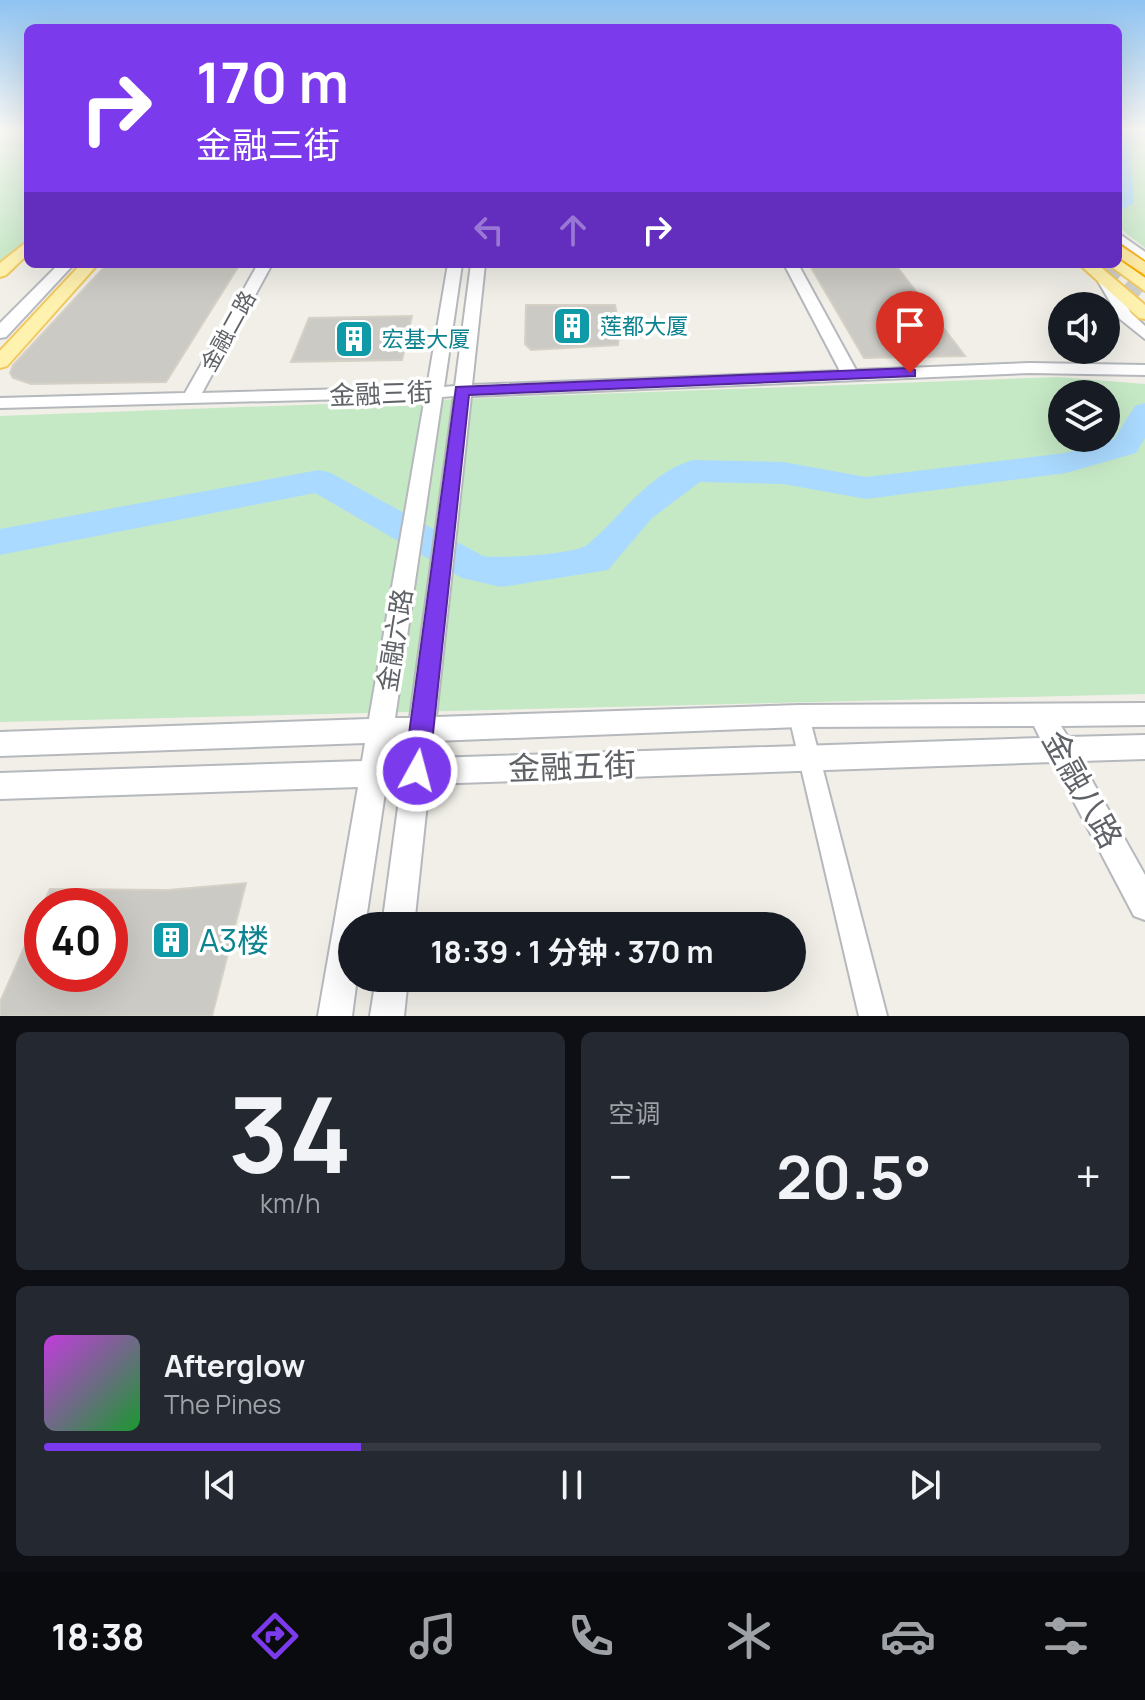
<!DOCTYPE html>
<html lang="zh">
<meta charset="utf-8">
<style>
:root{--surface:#171b24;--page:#242831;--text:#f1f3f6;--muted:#9ea1a6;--line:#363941;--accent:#7c3aed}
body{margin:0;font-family:Manrope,"Noto Sans SC",sans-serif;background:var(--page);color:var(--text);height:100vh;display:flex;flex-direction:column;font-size:30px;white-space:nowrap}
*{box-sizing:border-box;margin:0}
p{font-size:26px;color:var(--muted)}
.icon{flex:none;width:44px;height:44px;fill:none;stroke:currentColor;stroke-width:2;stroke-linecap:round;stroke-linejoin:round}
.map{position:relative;height:1016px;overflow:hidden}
.sheet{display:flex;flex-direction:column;gap:16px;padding:16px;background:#0d0f14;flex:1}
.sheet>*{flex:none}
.guide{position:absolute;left:24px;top:24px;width:1098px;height:244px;border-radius:12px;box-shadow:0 8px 32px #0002;background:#7c3aed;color:#fff;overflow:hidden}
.tools{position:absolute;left:1048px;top:292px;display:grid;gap:16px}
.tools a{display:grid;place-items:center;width:72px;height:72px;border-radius:50%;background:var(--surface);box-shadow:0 8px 32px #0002;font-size:40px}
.speed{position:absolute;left:24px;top:888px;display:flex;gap:16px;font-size:40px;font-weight:700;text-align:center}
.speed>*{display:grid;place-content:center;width:104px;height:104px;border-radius:50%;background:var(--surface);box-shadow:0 8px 32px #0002;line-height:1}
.speed .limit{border:12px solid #d22;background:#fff;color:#111}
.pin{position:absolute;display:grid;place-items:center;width:68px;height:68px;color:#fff;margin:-82px -34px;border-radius:50% 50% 50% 0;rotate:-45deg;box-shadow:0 0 8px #0007}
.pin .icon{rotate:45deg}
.me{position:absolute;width:88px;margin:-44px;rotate:7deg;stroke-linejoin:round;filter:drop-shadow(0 0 6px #0008)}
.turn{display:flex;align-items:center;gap:28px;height:168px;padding:0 40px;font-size:36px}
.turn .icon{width:104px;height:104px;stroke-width:2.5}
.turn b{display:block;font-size:56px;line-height:68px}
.lanes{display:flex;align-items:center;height:76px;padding:0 40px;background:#0003;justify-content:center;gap:40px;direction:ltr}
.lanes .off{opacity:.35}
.big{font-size:60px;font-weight:700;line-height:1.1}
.sheet .card{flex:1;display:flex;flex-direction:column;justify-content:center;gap:12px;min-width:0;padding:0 28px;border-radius:12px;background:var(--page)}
.sheet .dial{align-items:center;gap:0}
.dial b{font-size:104px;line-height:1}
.song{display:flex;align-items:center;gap:24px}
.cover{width:96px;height:96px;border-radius:12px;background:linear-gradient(135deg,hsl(290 70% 55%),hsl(130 70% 35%))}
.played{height:8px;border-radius:4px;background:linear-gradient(90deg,var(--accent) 30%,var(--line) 30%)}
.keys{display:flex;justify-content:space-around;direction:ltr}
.heat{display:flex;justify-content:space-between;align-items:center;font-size:44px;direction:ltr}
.sheet .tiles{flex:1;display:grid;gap:16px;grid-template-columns:1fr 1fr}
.card:last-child{grid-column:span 2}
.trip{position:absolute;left:338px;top:912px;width:468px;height:80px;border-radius:40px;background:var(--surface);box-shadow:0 8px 32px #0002;font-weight:700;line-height:80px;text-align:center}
.tab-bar{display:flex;height:128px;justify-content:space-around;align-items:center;background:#090b0e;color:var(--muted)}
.tab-bar .icon{width:56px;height:56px}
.tab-bar .current{color:var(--accent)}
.tab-bar b{font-size:36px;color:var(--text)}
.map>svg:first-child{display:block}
.green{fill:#c5e8c5;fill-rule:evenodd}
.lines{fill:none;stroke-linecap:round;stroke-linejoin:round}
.river{fill:#aadaff;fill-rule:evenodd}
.building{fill:#cccac5;stroke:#d6d1c6;stroke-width:2}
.trunk-tunnel{stroke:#ccccc8;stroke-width:18;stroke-dasharray:18 9;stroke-linecap:butt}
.minor-casing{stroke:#b5b8bc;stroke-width:4}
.tertiary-casing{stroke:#b5b8bc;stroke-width:4}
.secondary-casing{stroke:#b6babf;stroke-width:4}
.primary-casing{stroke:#f2c960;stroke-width:4}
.trunk-casing{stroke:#f9ab00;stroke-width:4}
.minor{fill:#fff;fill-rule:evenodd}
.tertiary{fill:#fff;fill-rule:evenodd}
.secondary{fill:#fff;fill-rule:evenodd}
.primary{fill:#fff2af;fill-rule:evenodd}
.trunk{fill:#feeaa1;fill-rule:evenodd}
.route{fill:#7c3aed;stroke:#51269a;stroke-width:2}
.labels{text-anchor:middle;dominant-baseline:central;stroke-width:7;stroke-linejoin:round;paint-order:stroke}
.far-culture-label{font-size:22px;fill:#0d838f;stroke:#fff;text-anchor:start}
.far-street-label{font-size:22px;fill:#5f6368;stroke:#fff}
.street-label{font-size:26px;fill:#5f6368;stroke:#fff}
.near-street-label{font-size:32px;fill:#5f6368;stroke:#fff}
.near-culture-label{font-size:32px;fill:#0d838f;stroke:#fff;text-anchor:start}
</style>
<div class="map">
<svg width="1145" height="1016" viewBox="0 0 1145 1016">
<rect width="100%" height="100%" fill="#f1efe8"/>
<!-- green -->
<path class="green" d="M0,129h28v123l-28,25z
M1118,129h27v119l-27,-21z
M1058,377l87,7v310l-1145,28v-306zM1062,394h44v44h-44z"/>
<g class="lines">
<!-- river -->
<path class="river" d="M1134,129h11v7l-14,4 -1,5 4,58 -10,6 -6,-2v-73z
M1145,403v35l-9,15 -70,20 -200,26 -83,-15 -83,-2 -48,36 -44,52 -107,17 -39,-9 -147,-85 -315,62v-26l319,-59 12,3 152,83c17,3 93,-2 104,-11 34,-28 61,-72 106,-85l90,2 83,15 199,-24 49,-14 21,-33z"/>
</g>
<!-- building -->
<path class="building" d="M107,264h133l-74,118 -135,2 -18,-6 -3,-5 3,-8z
M809,264h86l70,92 -101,2z
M526,305h89l5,22 -2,18 -87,5 -6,-6z
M412,316l-10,44 -111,2 18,-44z
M246,883l-34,133h-212v-14l42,-95v67h68v-68h-68l8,-17 118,1z"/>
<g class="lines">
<!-- trunk-tunnel -->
<path class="trunk-tunnel" d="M1107,264l38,31"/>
<!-- minor casing -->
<g class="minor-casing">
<path id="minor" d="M1118,233l27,19v8l-27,-19z
M799,707l7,3 3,6 78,300h-28l-70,-300 3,-6z"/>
</g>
<!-- tertiary casing -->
<g class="tertiary-casing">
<path id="tertiary" d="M258,264h14l-70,129 225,-6 21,-123h14l-18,123 11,-1 16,-122h14l-13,121 368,-14 -56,-107h14l58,106 174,-7 115,2v10l-115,-2 -559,23 -35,321 363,-12 346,-2v22l-84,1 7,11 77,-2v24l-64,2 64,114v45l-11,-4 -81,-154 -624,22 -15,142h-32l19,-141 -15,1 -21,140h-13v52h5l-5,38h-34l40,-229 -358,12v-26l362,-12 3,-18 -365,13v-24l369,-13 56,-322 -425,11v-10l185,-5zM454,396l-44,322h-15l47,-321zM1034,726l6,12 -608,20 2,-17 365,-14zM392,742h15l-2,17 -16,1z
M1097,273h10l24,40 14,13v13l-25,-20 -25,-43z
M376,978h32l-4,38h-34z"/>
</g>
<!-- secondary casing -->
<g class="secondary-casing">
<path id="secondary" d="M59,264h15l-68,73 -6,1v-15z"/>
</g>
<!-- primary casing -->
<g class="primary-casing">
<path id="primary" d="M28,241v13l-22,21 -6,2v-14z
M1118,259l27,19v13l-33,-24 -2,-3h8z
M81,264h17l-91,102 -7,2v-17z
M1079,264h18l48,41v14l-6,-1z"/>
</g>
<!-- trunk casing -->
<g class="trunk-casing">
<path id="trunk" d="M1118,244l27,18v13l-27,-18z"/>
</g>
<!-- minor -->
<use href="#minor" class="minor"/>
<!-- tertiary -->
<use href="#tertiary" class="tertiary"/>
<!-- secondary -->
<use href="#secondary" class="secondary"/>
<!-- primary -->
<use href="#primary" class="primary"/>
<!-- trunk -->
<use href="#trunk" class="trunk"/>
</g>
<!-- sky -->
<linearGradient id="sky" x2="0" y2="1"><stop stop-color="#8fc3f1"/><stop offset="0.48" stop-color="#f9f8f5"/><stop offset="1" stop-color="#f9f8f5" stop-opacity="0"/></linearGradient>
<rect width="1145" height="271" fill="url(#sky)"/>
<!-- route -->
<path class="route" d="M910,368l5,2v6l-446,19 -40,376 -4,9 -8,3 -9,-3 -4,-9 52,-384z"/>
<!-- icons -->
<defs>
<g id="building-square" transform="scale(2)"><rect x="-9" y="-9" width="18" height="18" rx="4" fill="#0f9aa8" stroke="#fff"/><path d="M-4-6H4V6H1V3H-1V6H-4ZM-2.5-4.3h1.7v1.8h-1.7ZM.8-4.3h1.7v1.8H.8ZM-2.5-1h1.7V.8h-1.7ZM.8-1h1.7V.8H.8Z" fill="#fff"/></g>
</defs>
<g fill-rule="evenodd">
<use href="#building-square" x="572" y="326"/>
<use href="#building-square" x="354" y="339"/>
<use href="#building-square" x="171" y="940"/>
</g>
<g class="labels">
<!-- far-culture labels -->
<g class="far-culture-label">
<text x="600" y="326">莲都大厦</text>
<text x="382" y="339">宏基大厦</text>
</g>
<!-- far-street labels -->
<g class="far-street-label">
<text transform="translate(228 331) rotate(-61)">金融二路</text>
</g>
<!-- street labels -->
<g class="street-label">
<text transform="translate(381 393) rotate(-2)">金融三街</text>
<text transform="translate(394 640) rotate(-81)">金融六路</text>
</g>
<!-- near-street labels -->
<g class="near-street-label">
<text transform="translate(572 766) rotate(-2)">金融五街</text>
<text transform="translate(1083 789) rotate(61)">金融八路</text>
</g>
<!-- near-culture labels -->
<g class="near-culture-label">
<text x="199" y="940">A3楼</text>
</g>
</g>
</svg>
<div class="tools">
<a><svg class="icon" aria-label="sound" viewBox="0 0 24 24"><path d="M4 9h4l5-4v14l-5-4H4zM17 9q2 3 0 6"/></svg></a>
<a><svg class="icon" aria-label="layers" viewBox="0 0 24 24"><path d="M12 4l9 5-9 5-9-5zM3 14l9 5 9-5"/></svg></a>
</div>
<div class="speed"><div class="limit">40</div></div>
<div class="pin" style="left:910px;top:373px;background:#d93025"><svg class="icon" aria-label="arrive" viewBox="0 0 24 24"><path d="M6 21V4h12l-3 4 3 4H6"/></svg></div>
<svg class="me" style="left:417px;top:771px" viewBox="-20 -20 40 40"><circle r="17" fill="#7c3aed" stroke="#fff" stroke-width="3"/><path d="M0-11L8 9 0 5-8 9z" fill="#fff"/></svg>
<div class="trip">18:39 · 1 分钟 · 370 m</div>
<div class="guide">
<div class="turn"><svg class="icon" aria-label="right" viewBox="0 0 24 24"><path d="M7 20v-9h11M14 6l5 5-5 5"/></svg><div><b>170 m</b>金融三街</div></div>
<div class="lanes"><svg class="icon off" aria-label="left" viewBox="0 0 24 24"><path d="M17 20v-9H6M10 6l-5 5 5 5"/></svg><svg class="icon off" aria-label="ahead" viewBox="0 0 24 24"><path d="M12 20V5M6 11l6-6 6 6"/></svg><svg class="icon" aria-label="right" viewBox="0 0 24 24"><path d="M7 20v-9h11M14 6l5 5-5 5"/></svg></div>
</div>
</div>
<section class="sheet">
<div class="tiles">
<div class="card dial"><b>34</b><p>km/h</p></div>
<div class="card"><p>空调</p>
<div class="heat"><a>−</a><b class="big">20.5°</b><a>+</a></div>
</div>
<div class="card">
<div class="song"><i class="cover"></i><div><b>Afterglow</b><p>The Pines</p></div></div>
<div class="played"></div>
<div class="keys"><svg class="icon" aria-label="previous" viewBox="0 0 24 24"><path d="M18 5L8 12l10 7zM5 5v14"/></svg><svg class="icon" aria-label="pause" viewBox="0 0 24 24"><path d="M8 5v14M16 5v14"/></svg><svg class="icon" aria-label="next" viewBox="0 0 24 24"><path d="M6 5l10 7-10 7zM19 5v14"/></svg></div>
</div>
</div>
</section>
<nav class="tab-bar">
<b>18:38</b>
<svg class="icon current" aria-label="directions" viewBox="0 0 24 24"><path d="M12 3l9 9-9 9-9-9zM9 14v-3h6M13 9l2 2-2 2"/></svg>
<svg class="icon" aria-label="music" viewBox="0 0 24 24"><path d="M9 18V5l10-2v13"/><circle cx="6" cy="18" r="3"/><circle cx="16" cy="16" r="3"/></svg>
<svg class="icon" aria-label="phone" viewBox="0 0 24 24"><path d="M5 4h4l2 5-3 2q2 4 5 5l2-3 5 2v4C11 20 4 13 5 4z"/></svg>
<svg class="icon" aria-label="climate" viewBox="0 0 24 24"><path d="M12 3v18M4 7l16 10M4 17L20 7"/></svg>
<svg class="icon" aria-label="car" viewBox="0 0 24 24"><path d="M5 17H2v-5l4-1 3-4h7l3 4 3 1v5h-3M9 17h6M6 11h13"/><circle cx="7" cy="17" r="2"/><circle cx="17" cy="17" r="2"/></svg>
<svg class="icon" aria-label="filters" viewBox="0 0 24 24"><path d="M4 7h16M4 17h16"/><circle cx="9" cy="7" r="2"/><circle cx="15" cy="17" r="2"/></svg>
</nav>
